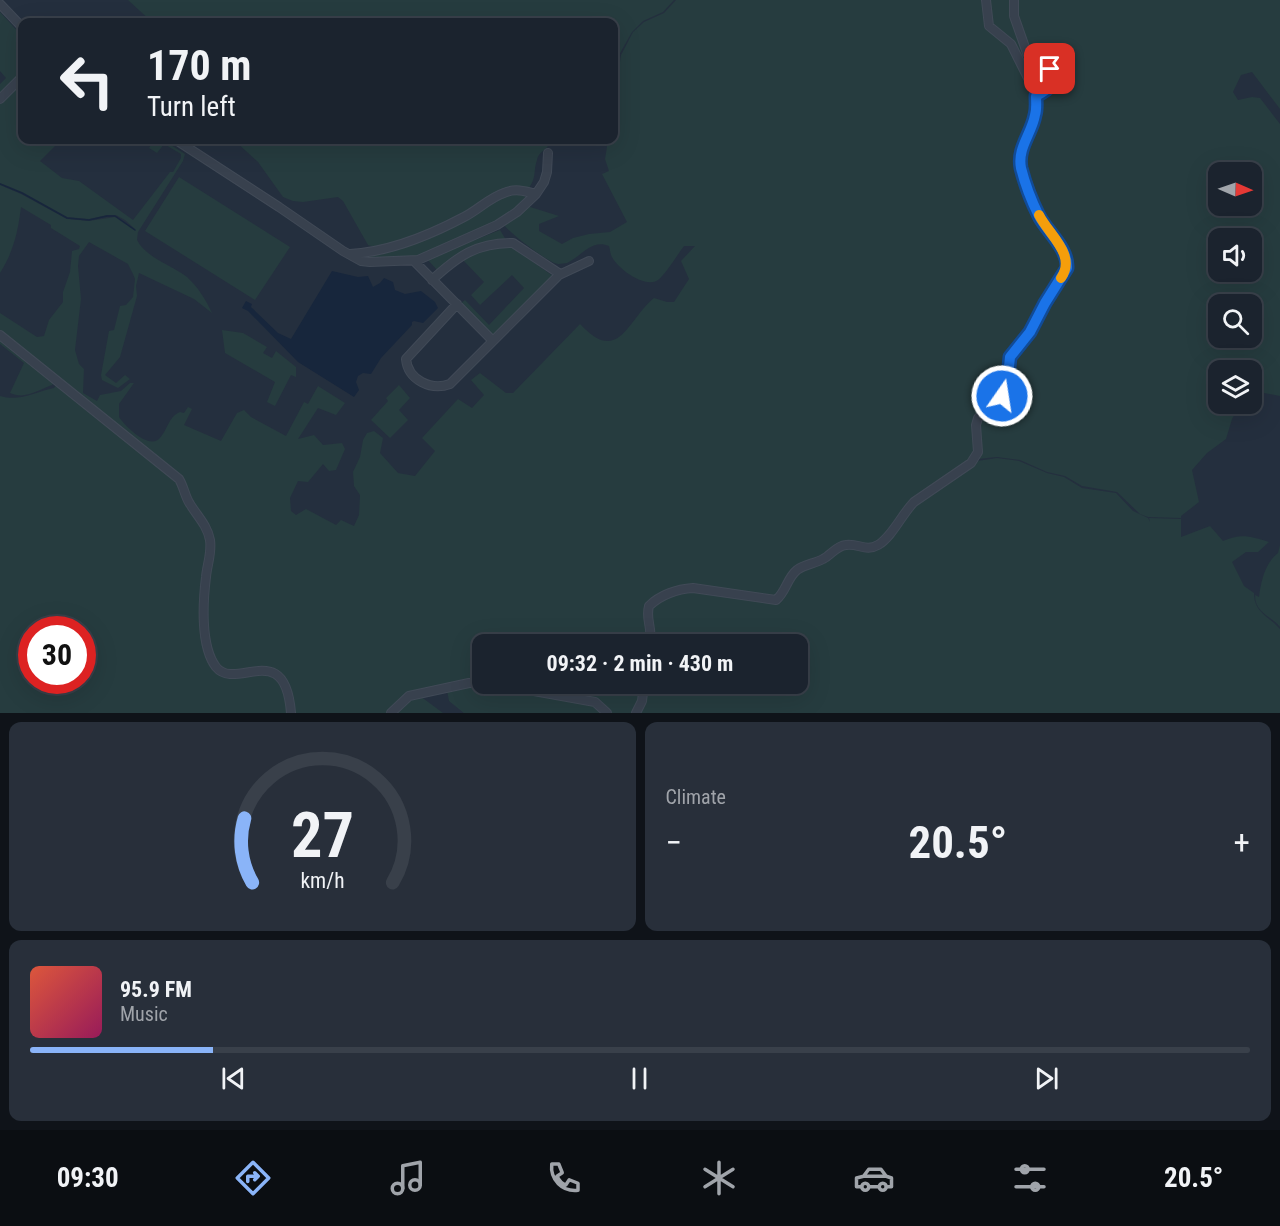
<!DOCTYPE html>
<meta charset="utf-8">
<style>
:root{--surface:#1b232e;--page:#282f3a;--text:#f1f3f6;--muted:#a0a4aa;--line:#39404a;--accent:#8ab4f8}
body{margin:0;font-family:"Roboto Condensed",sans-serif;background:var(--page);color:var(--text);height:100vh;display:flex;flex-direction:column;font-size:22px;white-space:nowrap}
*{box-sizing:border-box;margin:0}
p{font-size:20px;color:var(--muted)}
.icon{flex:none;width:33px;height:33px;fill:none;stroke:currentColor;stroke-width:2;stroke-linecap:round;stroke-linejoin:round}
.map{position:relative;height:713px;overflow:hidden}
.panel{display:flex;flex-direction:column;gap:9px;padding:9px;background:#0f1319;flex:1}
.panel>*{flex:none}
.banner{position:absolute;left:18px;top:18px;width:600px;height:126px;border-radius:12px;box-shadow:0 6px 24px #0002,0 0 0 2px var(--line);background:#1b232e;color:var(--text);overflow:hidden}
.needle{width:39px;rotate:92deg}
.tools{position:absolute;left:1208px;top:162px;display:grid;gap:12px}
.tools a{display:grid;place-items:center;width:54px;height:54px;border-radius:12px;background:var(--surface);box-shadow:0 6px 24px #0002,0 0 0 2px var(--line);font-size:30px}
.speed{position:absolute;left:18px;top:616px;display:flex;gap:12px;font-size:30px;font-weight:700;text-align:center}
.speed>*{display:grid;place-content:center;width:78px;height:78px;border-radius:50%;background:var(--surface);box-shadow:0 6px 24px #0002,0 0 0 2px var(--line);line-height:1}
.speed .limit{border:9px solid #d22;background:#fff;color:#111}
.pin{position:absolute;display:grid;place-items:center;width:51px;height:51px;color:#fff;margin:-26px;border-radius:12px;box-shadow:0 3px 9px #0006}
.me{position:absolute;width:66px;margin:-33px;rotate:13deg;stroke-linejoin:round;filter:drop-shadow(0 0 4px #0008)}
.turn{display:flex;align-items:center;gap:21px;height:126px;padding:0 30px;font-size:27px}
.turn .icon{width:78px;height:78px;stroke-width:2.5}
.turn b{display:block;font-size:42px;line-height:51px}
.big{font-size:45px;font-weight:700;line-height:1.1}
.panel .card{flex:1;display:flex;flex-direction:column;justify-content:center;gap:9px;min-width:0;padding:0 21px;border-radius:12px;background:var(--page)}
.panel .dial{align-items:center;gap:0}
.dial svg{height:156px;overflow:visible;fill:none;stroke:var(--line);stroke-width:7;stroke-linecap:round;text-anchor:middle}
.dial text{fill:var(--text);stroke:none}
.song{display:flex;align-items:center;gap:18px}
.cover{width:72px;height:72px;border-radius:9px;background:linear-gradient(135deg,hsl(10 70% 55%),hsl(330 70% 35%))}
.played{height:6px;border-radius:3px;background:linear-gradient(90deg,var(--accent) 15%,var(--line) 15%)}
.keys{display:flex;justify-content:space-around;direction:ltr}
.heat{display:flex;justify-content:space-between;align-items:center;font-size:33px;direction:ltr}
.panel .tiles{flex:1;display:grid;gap:9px;grid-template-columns:1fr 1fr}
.card:last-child{grid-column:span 2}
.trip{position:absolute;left:472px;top:634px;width:336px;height:60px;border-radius:12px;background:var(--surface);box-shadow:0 6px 24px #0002,0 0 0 2px var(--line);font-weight:700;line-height:60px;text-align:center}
.menu{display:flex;height:96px;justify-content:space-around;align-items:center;background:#0b0e12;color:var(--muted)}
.menu .icon{width:42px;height:42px}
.menu .selected{color:var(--accent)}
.menu b{font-size:27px;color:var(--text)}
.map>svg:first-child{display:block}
.green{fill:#263c3f;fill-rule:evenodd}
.water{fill:#17263c}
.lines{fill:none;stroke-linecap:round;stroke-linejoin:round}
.stream{stroke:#17263c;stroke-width:1.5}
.minor-casing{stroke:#414a57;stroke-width:10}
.minor{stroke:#38414e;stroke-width:8}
.route-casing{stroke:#114b97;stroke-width:15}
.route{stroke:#1a73e8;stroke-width:10}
.slow{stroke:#f59e0b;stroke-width:10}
</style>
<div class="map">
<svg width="1280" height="713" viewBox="0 0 1280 713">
<rect width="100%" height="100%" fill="#242f3e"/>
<!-- green -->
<path class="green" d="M128,0h546l-11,12 -20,9 -11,11 -13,23 -1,14 -4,8v-55h-462z
M676,0h308v13l24,31 23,48 2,17 -13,62 42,82 2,19 -30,50 -21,27 -9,39 -24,24 -4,37 -5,10 -58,42 -31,38 -9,6 -23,-3 -45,20 -30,35 -81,-13 -41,15 -6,46h-164v35l-69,12 -25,21h-96l-3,-25 -8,-13 -53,-4 -11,-5 -8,-19 -4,-29 6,-83 -5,-13 -17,-24 -8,-20 -10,-10 -38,-26 -134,-110v-19l37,24 7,-1 5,-16 14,-18v-10l7,-20 2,-21 7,-2 1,-3 -29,-18v-3l-30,-18c-3,25 -8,46 -21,66v-88l21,9 46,25 22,2 26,-4 19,13 1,-1 -10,-9 -9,-5h-9l-18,4 -22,-2 -45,-25 -22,-9v-82l22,-21v60h39l-21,21 22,17 17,3 54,39 37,-48h3l8,-14v-4l-17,-10 -7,9 -8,-5 5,-8h9l22,14 -2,7 -45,71 -1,8c9,18 35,25 50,37 11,10 19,23 25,36l-18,-14 -55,-26 -3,13 1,10 -17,61 -15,18 11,8 9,-8 5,4 -12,9 -16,-8 -1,-5 8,-44 5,-1 6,-24 6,-1 7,-8 2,-18 -2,-5 -5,-10 -39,-22 -10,14 -1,10 3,33 -6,51 4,14 5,5 -1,24 14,8 3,-6 21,-4 9,-8h4l-15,21v13c6,9 29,32 40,22 9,-9 9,-22 21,-27l4,1 4,-6 4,2 -8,16 37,16 16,-28 7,-3 7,7 35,19 18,-34 4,2 10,-18 27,17 -9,12 -18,-7 -20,31 16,-4 9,10 19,-2 3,6 -9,21 -7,1 -6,-7 -15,18 -10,-1 -8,17 1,13 5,4 10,-6 30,16 5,-5 13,6 5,-11 1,-20 -6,-9 -1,-14 7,-15 3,-17 4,-7 7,-2 9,7 -3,15 18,20 17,3 20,-25 -13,-13 36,-39 14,9 12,-13 -13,-15 9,-7 26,20h7l67,-69c39,42 47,-4 74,-26l13,4h7l15,-23 -8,-18 14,-15h-11c-7,9 -18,28 -26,34 -13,9 -42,-12 -47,-25 -1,-3 -1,-6 -2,-9 -18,-7 -27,10 -42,17 -1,0 -7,1 -9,1 -11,-2 -47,-30 -54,-39l23,-19 32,10 -20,8v7l23,13 11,-6 16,-4 21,-2 17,-10 -25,-48 7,-3 -4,-12 2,-12 -2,-7h9v-62l4,-3 3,-20 12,-23 11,-10 20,-9z
M988,0h24l13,53 20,15 7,10 -7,11 -10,-4 -22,-41 -22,-19z
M1016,0h264v109l-28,-37 -11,3 -8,17 5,8 14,-3 8,1 20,26v272l-21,-4 -8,2v-24h-33v34h22l-8,15 -6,20 -19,14 -15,17 7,32 -18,14v2l-33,-1 -8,-3 -23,-22 -35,-6 -17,-10 -18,-4 -27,-12 -23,-3 -19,2 2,-41 19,-17 11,-36 56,-90 5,-2 2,-15 -3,-2 -31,-46 -17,-54 20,-53 16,-24 -1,-5 -25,-18 -16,-40zM1218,172h33v34h-33zM1218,238h33v34h-33zM1218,304h33v34h-33z
M0,12l22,24v38l-22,22v-12l6,-6 -6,-7z
M234,140h317c-3,11 -12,10 -14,20 -4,12 0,16 -8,28h-5c-25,11 -137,66 -156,57l-25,-44 -5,-4 -35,5 -10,-1 -10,-4 -25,-35z
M179,177l111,70 -35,53 -110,-69z
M507,194h14l5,3v3l-19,15 -17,11 -72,31 -50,2 -1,-3 25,-7z
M500,230l6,10c-32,7 -43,8 -69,30l-10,-11z
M509,245l44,31 -59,59 -4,-1 -30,-30 5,-4 24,25 35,-37 -12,-13 -32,30 -9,-10 13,-13 -23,-24 15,-6z
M222,330l21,3 24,14 -4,6 9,5 4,-7 20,16v10l-5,-2 -16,31 -8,-4 8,-20 -50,-29z
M0,337l55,45 -3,3c-14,5 -27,15 -42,8l14,-30 -24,-19z
M57,384l122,100 23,39 5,19 -6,58 14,71c19,1 63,-2 70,18 3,7 3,17 4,24h-289v-317c20,6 35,-4 54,-8zM32,630h50v51h-50z
M399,385l11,13 -11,12 9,10 -18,18 -19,-18 17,-19 -2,-3z
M997,458l22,3 28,12 17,4 18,11 34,5 17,18 15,7 2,4 -1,-4 32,1v18l29,-11 13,15c17,-8 28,-5 46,1l-11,10h-12l-14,10 12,24 10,7c0,20 15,23 26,36v84h-640l6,-29h152v-39h-147l1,-36 5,-6 16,-8 18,-5 82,12 25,-30 27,-10 21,-15 22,4 48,-46 61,-44z
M1280,545v82c-10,-12 -25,-14 -25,-32l4,2c2,-16 6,-34 19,-44z
M476,684l118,20 10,9h-140l-15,-12 -2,-11z
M508,684h133v11l-8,18h-23l-8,-9z
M420,696l23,17h-51l13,-13z"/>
<!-- water -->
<path class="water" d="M332,271l26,6 10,-1 5,11 7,-4 4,-5 9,4 2,8 10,4 16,-3 14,11 3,6 -15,15 -9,-2 -2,1v3l-31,33 -10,16 -8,-1 -5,3 -2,6 3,8 -5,7 -56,-35 -50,-51 -6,-3 4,-7 6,3 -1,3 27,26 13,6z"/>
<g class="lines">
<!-- stream -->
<path class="stream" d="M0,184l22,9 45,25 22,2 18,-4h8l20,14"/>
<!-- minor casing -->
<g class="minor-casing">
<path id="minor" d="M1014,0v16l13,37c6,11 19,10 26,20l-1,12 -15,11
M0,4l22,23
M0,99l22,-22
M176,140l103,67 64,44 18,10 9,1 48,-2 79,-35 20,-13 19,-18 8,-12 3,-10 1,-19
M350,254c39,-2 80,-19 114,-37 14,-7 25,-19 40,-24 11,-5 21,-2 32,1
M414,261l79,80
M432,280c26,-24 44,-37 81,-37l47,31
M457,304l-51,55c2,21 25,32 44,25l109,-109 30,-14
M0,335l179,144c5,8 6,18 11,25 8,13 17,21 20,36 2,13 -3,25 -4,37 -3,24 -6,69 10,90 20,25 69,-30 75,46
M649,645c5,-16 -4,-24 0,-39 11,-11 28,-17 44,-18l83,12c10,-8 11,-22 21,-30 8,-6 17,-6 26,-11 8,-4 13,-13 23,-14 12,-2 20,7 32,0 14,-8 24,-31 36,-43l57,-39 7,-11 -2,-27 2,-7 27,-27 5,-34 20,-25 15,-29 22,-35 -3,-16 -24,-35 -18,-49v-19l14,-35 1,-18 -26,-52 -22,-18 -3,-26
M494,684l101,18 12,11
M391,713l18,-17 60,-13h14
M636,713l6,-12 2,-17"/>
</g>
<!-- minor -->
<use href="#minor" class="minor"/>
</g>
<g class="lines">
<!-- route casing -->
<g class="route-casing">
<path id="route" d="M1002,396l5,-10 3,-29 20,-25 15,-29 22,-35c1,-20 -19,-35 -28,-52 -7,-14 -14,-32 -18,-48 -4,-20 11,-35 14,-53 2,-6 1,-13 1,-19 12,-6 23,-14 14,-27"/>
</g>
<!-- route -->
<use href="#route" class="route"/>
<!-- slow -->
<path class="slow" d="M1039,215c10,20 38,40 22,63"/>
</g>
</svg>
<div class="tools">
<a><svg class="needle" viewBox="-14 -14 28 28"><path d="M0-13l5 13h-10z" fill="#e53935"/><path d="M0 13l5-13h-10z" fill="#a0a4aa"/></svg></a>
<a><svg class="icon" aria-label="sound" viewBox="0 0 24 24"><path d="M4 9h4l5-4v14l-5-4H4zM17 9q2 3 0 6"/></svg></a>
<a><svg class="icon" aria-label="search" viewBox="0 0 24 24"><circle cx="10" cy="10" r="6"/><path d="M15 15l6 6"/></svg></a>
<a><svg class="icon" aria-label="layers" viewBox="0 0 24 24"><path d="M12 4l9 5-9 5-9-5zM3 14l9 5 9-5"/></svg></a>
</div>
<div class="speed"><div class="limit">30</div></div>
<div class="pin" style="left:1050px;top:69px;background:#d93025"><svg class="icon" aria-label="arrive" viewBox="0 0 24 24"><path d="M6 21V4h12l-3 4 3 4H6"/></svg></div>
<svg class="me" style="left:1002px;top:396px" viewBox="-20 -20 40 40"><circle r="17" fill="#1a73e8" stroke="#fff" stroke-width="3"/><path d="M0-11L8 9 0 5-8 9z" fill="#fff"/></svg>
<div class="trip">09:32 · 2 min · 430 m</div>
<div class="banner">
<div class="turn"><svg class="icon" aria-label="left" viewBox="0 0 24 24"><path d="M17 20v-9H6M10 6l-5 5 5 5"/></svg><div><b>170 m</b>Turn left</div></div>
</div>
</div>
<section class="panel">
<div class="tiles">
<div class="card dial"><svg viewBox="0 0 100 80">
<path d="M14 69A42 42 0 1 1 86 69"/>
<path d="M14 69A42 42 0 0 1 10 36" stroke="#8ab4f8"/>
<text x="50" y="56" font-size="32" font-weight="700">27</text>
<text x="50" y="72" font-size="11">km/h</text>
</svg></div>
<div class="card"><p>Climate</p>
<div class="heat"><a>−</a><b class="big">20.5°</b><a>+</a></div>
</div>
<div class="card">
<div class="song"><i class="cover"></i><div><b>95.9 FM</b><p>Music</p></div></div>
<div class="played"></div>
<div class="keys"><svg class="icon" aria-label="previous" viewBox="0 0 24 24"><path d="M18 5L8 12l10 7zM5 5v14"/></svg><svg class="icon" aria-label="pause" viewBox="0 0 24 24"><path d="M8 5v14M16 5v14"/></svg><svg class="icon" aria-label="next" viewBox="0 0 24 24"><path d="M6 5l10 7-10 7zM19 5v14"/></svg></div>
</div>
</div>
</section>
<nav class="menu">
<b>09:30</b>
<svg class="icon selected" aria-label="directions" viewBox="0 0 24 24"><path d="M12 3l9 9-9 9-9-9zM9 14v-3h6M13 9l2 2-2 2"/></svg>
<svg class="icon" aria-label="music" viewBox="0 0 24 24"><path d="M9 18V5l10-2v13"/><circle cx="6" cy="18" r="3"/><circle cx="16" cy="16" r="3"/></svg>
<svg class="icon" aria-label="phone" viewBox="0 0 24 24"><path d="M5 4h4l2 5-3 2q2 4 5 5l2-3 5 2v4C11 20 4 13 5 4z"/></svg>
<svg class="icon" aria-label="climate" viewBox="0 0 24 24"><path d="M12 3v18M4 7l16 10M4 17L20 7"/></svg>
<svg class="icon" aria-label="car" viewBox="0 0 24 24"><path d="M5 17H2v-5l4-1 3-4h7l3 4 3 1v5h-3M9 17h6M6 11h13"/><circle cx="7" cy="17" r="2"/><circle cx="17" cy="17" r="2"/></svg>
<svg class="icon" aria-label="filters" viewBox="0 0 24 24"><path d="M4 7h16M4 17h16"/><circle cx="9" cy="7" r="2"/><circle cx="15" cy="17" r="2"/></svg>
<b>20.5°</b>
</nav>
